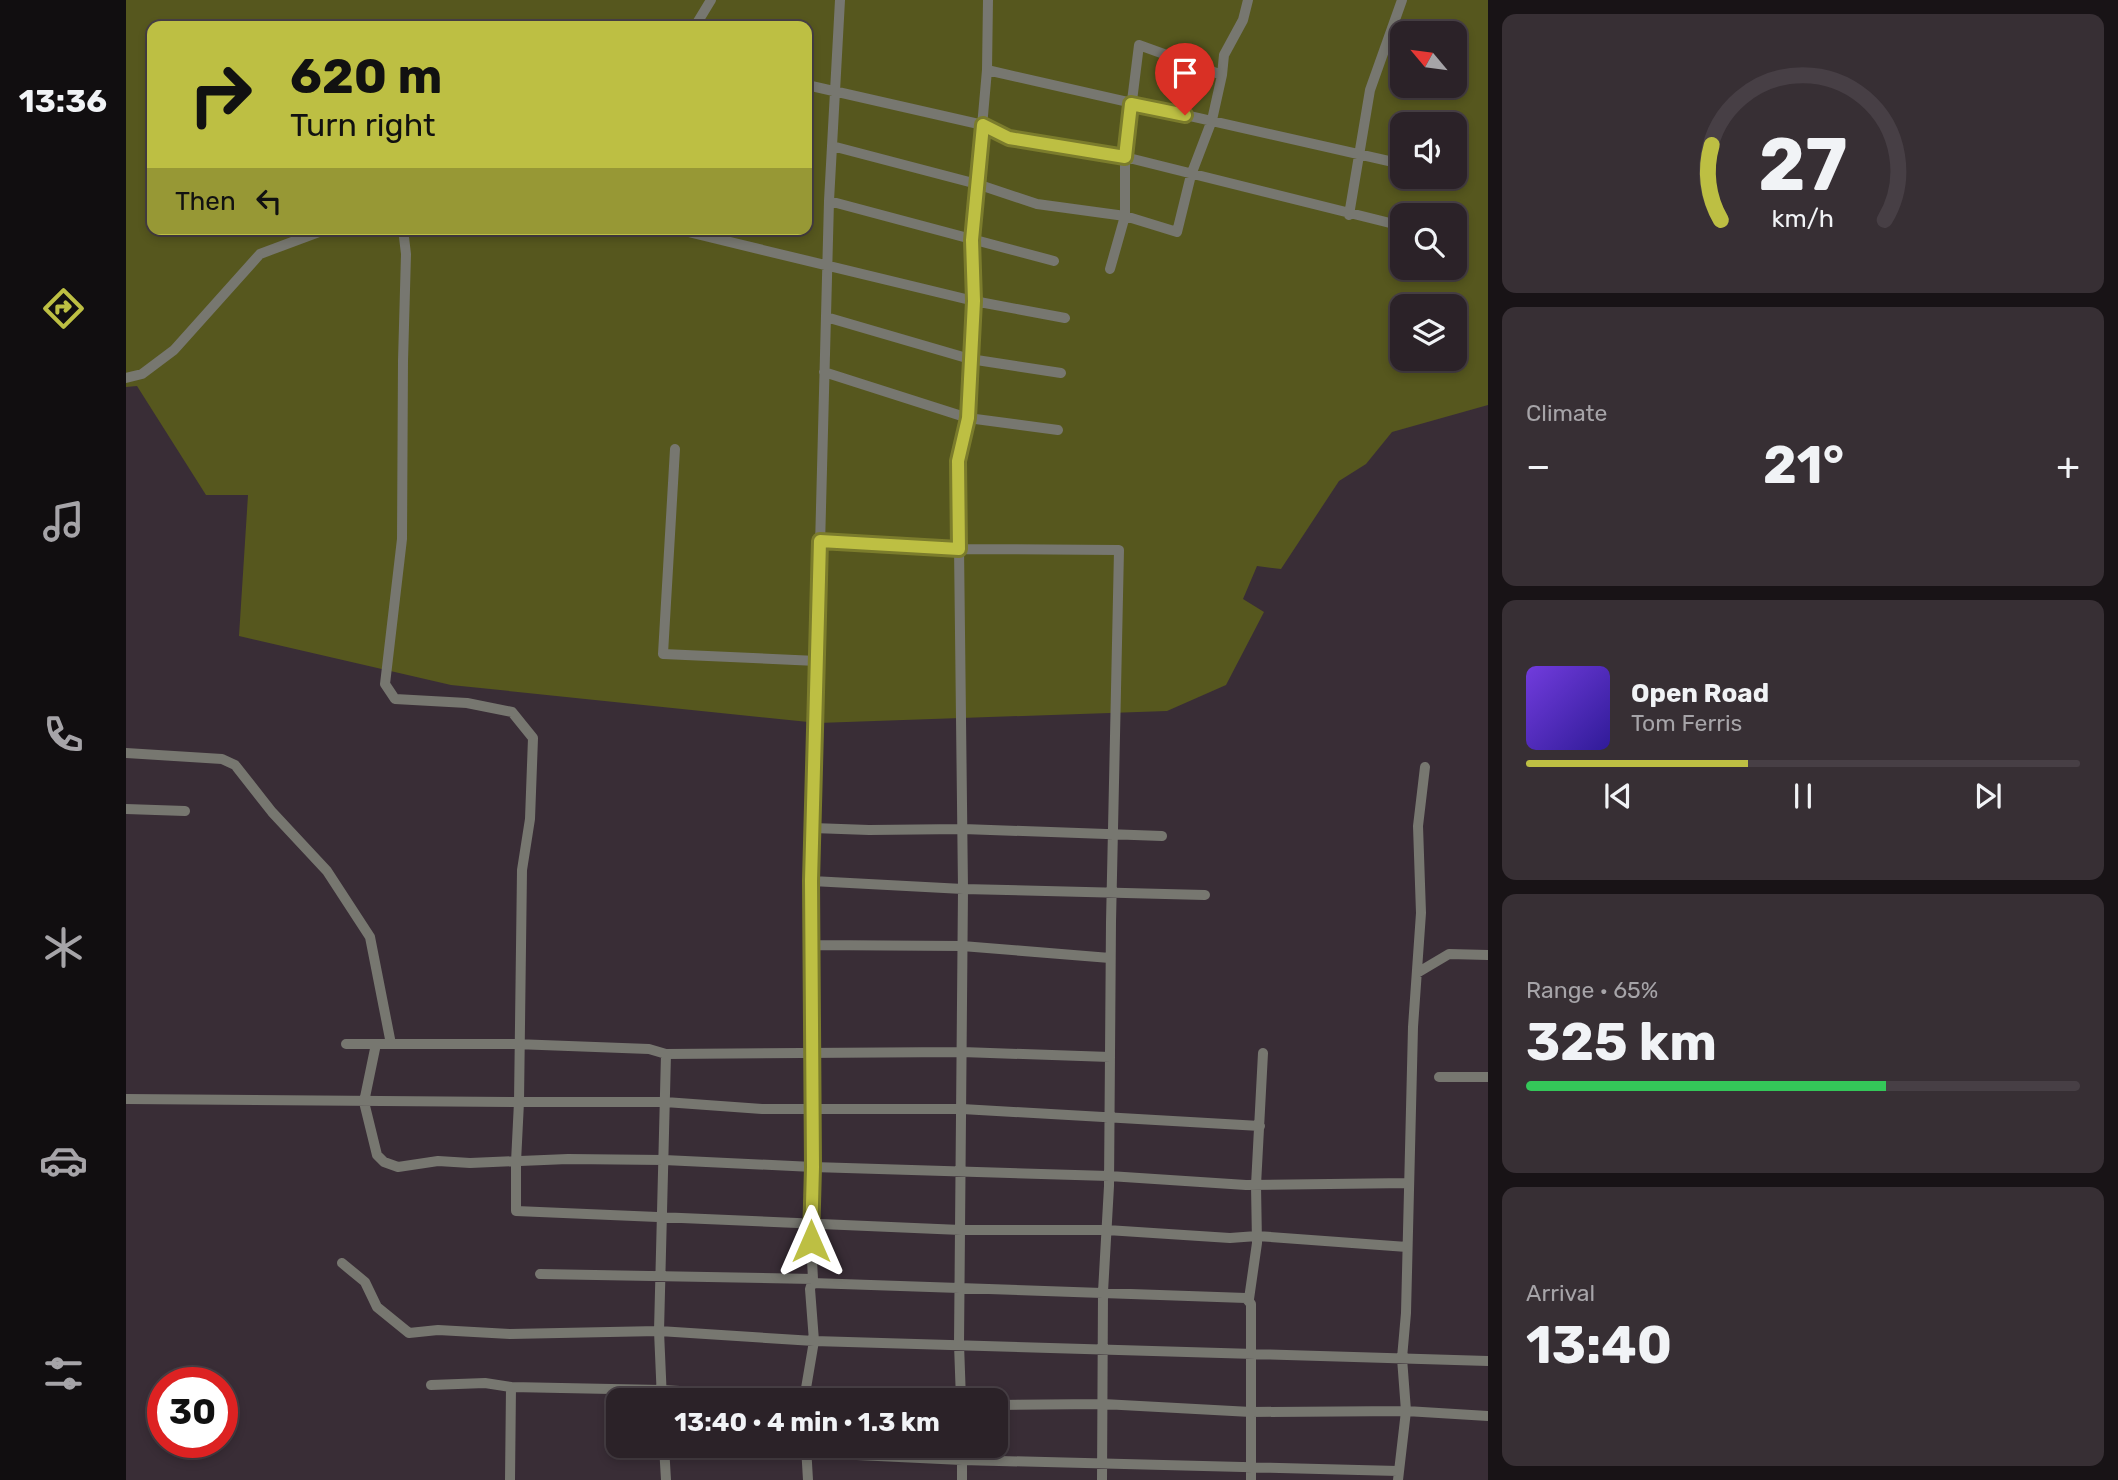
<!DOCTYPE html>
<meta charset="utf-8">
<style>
:root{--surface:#2b2228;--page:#372f34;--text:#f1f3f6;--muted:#a6a4a8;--line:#473f45;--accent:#bdbf43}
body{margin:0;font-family:Rubik,sans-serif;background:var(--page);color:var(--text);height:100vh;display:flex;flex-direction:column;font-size:26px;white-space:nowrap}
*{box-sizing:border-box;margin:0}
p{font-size:23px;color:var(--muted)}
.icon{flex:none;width:38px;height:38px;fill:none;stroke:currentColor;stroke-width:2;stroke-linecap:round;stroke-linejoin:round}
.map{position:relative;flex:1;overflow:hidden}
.side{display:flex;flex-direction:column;gap:14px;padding:14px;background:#181316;width:630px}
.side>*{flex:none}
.top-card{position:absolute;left:21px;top:21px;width:665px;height:214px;border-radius:14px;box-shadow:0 4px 10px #0003,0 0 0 2px var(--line);background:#bdbf43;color:#111;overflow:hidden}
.needle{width:46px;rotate:299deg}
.tools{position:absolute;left:1264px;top:21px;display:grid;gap:14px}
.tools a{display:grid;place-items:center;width:77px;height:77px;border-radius:14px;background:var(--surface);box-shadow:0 4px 10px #0003,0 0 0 2px var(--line);font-size:35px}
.speed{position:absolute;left:21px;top:1367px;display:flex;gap:14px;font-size:35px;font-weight:700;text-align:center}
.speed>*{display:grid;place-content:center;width:91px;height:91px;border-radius:50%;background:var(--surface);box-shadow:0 4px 10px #0003,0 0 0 2px var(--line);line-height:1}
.speed .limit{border:10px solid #d22;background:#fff;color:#111}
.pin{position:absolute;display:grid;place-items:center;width:60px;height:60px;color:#fff;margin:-72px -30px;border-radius:50% 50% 50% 0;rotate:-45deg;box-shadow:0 0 7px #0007}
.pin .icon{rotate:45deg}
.me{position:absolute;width:77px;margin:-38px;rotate:0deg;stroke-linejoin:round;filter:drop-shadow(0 0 5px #0008)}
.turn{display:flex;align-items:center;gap:24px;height:147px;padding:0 28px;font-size:32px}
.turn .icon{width:91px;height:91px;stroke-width:2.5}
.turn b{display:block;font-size:49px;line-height:60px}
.then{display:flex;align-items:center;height:66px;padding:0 28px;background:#0003;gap:14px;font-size:26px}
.big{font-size:52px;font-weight:700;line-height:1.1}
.side .card{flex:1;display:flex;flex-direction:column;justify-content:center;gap:10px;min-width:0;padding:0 24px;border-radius:14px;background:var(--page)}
.side .dial{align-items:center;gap:0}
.dial svg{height:182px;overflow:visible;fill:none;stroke:var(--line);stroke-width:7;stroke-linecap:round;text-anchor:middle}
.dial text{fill:var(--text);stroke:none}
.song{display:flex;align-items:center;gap:21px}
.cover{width:84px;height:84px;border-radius:10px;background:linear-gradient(135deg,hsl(260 70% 55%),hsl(250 70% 35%))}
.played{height:7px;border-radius:4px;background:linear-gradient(90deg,var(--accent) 40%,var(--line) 40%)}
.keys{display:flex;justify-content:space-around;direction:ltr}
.heat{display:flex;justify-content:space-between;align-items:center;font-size:38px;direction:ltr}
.charge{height:10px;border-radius:5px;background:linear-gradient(90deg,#34c759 65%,var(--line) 0)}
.trip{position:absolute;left:480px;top:1388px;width:402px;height:70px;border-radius:14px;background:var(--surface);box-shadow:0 4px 10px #0003,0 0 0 2px var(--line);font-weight:700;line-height:70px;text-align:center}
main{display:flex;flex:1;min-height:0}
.tabs{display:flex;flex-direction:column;width:126px;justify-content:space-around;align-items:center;background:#110e10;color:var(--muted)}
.tabs .icon{width:49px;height:49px}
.tabs .active{color:var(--accent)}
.tabs b{font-size:32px;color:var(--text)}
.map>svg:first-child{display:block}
.green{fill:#56571e;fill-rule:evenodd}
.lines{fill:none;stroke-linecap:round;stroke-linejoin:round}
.minor{stroke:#777770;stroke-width:10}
.route-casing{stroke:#7b7c2c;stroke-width:18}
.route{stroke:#bdbf43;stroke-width:12}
</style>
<main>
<nav class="tabs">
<b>13:36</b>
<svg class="icon active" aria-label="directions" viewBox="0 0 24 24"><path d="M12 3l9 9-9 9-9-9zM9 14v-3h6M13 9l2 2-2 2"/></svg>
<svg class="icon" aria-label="music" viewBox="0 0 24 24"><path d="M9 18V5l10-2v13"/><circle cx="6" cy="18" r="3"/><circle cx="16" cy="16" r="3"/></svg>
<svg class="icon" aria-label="phone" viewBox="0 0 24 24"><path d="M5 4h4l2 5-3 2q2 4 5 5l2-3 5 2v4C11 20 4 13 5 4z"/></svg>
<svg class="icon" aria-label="climate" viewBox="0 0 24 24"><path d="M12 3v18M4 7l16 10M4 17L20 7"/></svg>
<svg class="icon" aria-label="car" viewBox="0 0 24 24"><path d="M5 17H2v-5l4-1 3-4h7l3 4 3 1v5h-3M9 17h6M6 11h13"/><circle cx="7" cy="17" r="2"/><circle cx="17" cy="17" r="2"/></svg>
<svg class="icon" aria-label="filters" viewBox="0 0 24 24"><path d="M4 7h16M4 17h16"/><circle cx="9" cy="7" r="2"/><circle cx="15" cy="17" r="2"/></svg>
</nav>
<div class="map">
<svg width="1362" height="1480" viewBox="0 0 1362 1480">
<rect width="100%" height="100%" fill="#392d36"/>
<!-- green -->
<path class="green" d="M0,0h1362v405l-96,27 -26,32 -27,17 -58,88 -24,-3 -14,33 21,13 -38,73 -59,26 -349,12 -367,-38 -212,-49 9,-141h-42l-69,-109 -11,1zM26,26h655v203h-655zM1276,33h52v53h-52zM1276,124h52v53h-52zM1276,215h52v53h-52zM1276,306h52v53h-52z"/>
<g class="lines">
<!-- minor -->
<path class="minor" d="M714,0l-11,201 -12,460 -5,220 1,286 296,9 137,9 163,-2
M559,26l12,-3 14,-23
M861,70l415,94
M681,85l176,40 26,13 116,19 277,69
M706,146l145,38 60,20 88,12 52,16 14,-57 21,-55 10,-45 2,-20 19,-35 5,-20
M703,201l225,60
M1223,215l21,-125 32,-90
M550,229l298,72 91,17
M1328,235l7,1
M984,269l15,-53v-59l14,-112 83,30
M700,317l144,42 91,14
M698,372l144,46 90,12
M0,378l16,-4 32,-24 86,-96 67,-25
M549,449l-12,205 154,7
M694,541l139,8 160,1 -8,372 -2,264 -6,106 -1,188
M0,753l96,6 13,6 37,47 55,59 43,66 21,107
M0,809l59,2
M687,828l56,2 94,-1 199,7
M686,881l151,8 242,6
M686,945l150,1 148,12
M1291,973l32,-19 39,1
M220,1044h169l134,5 17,5 -7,277 3,69
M250,1044l-12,58 13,53 7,7 14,5 40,-6 32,2 98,-4 96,1 149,7 -3,55 3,57
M540,1054l296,-2 148,5
M1313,1077h49
M0,1099l393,3 3,-232 8,-51 3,-81 -21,-26 -45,-9 -72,-4 -10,-15 17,-145 1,-178 3,-107 -3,-25
M1134,1126l-298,-17h-200l-97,-7h-146l-3,60v49l445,19h146l123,8 27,-2 150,11
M216,1263l23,19 12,25 32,26 29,-3 72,4 149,-3 155,10 674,20
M414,1274l273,5 -1,3
M1123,1299l8,-56 -1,-58 7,-132
M305,1385l54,-2 26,4 -1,93
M385,1387l151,3 179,10
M678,1400l10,-59 -4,-52 2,-6 434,15 5,6v176
M835,1400l-2,-56 4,-455 -5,-428 10,-43 6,-117 -2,-61 15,-170 1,-70
M870,1405l107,-1 148,8 155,-1 82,5
M538,1446l298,14 436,11
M538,1446l2,34
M680,1446l2,34
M836,1446v34
M1272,1480l8,-69 -4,-53 4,-45 7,-286 8,-114 -3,-87 7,-59"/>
</g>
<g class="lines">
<!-- route casing -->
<g class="route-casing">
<path id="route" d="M685,1241l2,-74 -2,-286 9,-340 139,8 -1,-88 10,-43 6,-117 -2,-61 11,-115 26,13 116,19 6,-53 54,11"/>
</g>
<!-- route -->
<use href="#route" class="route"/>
</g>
</svg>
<div class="tools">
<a><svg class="needle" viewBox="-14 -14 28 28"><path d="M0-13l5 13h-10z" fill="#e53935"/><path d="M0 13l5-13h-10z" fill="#a6a4a8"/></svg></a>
<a><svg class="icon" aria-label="sound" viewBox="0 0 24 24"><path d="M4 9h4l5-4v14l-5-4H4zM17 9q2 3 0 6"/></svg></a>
<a><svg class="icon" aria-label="search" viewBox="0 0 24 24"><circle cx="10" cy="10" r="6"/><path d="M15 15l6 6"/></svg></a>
<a><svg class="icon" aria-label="layers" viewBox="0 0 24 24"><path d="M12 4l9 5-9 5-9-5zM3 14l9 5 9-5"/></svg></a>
</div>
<div class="speed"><div class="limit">30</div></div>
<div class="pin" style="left:1059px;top:115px;background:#d93025"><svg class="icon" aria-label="arrive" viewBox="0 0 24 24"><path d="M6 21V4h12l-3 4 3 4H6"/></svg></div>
<svg class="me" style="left:685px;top:1241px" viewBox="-20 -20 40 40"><path d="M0-17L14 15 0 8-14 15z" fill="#bdbf43" stroke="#fff" stroke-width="4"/></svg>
<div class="trip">13:40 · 4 min · 1.3 km</div>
<div class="top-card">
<div class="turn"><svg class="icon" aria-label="right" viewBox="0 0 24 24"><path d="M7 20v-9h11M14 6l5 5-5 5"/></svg><div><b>620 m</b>Turn right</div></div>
<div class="then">Then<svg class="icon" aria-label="left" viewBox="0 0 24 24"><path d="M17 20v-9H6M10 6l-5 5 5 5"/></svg></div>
</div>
</div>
<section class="side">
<div class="card dial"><svg viewBox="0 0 100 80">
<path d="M14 69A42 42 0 1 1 86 69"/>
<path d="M14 69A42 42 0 0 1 10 36" stroke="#bdbf43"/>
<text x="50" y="56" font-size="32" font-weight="700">27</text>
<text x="50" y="72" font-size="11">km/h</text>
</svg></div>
<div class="card"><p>Climate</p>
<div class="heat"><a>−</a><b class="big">21°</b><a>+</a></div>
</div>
<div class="card">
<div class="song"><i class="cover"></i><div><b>Open Road</b><p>Tom Ferris</p></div></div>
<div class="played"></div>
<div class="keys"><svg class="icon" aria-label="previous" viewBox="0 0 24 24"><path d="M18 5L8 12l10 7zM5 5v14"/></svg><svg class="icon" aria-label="pause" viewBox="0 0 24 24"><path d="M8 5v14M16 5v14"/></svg><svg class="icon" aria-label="next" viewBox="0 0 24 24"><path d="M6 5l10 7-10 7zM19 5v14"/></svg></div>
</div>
<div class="card"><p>Range · 65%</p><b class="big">325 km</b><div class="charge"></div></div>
<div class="card"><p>Arrival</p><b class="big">13:40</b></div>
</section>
</main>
